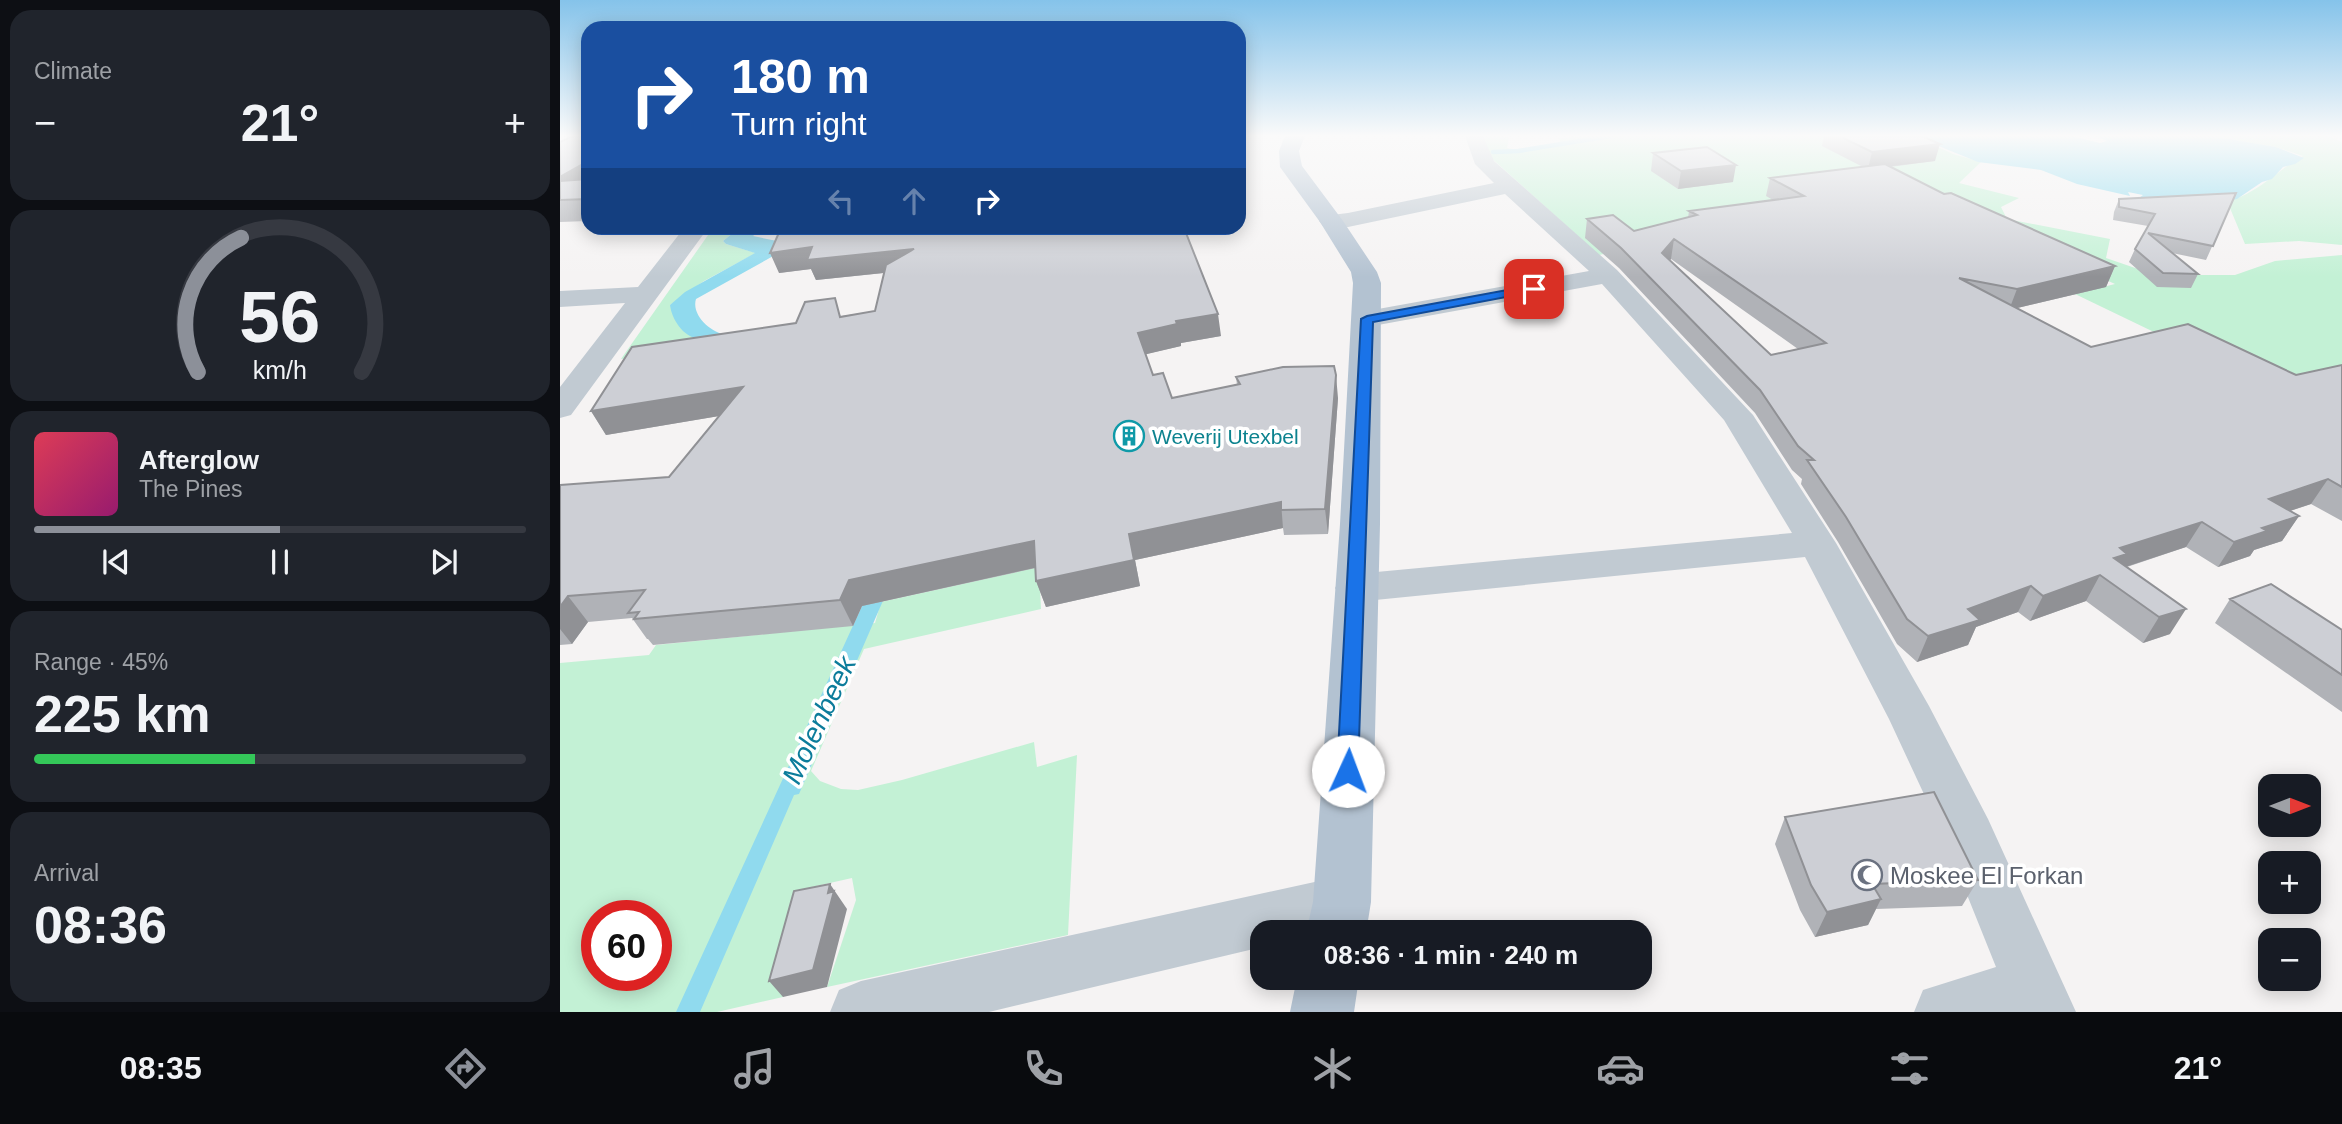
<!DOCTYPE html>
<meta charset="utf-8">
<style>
:root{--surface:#171b24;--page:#20242c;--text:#f1f3f6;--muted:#9ea1a6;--line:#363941;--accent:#8c9099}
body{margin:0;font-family:Helvetica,sans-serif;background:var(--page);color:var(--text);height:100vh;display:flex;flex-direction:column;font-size:26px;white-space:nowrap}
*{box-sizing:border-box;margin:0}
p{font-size:23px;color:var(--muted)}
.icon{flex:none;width:38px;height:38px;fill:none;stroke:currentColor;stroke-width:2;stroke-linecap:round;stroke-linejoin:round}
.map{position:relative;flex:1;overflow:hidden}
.panel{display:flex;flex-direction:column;gap:10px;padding:10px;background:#0d0f14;width:560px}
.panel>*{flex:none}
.hud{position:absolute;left:21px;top:21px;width:665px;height:214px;border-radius:21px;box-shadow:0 4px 18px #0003;background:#1a4fa0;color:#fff;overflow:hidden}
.needle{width:46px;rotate:90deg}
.fabs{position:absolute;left:1698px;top:774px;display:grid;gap:14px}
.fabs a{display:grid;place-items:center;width:63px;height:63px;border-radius:14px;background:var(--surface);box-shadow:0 4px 18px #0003;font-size:35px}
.speed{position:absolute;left:21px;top:900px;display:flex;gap:14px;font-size:35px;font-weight:700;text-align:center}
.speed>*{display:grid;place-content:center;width:91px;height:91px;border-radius:50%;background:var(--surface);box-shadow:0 4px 18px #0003;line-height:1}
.speed .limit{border:10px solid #d22;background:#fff;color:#111}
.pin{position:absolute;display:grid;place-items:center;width:60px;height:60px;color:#fff;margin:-30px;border-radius:14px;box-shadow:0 4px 10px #0006}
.me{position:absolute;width:77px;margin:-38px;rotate:2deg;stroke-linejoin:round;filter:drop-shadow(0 0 5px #0008)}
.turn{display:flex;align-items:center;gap:24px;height:147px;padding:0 35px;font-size:32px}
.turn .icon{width:91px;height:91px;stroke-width:2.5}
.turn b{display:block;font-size:49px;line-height:60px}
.lanes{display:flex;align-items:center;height:66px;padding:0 35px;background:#0003;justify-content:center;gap:35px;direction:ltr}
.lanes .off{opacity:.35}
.big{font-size:52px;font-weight:700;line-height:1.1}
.panel .widget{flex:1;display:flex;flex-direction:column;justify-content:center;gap:10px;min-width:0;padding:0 24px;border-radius:21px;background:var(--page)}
.panel .dial{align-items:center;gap:0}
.dial svg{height:182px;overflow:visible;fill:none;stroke:var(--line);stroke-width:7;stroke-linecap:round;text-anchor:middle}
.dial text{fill:var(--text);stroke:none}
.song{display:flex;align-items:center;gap:21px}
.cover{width:84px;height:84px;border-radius:10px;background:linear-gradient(135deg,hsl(350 70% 55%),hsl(320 70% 35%))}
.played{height:7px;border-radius:4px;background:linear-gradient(90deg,var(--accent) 50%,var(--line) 50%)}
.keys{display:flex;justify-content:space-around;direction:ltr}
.heat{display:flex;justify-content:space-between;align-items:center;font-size:38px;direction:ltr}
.charge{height:10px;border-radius:5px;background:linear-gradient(90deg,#34c759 45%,var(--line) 0)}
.trip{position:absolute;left:690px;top:920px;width:402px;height:70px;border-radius:21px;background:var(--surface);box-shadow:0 4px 18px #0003;font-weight:700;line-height:70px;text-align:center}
.dock{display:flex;height:112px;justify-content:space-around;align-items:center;background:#090b0e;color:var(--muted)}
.dock .icon{width:49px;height:49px}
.dock .active{color:var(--accent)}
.dock b{font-size:32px;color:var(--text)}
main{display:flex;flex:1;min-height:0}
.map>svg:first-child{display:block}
.green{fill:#c3f1d5;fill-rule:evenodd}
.water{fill:#90daee}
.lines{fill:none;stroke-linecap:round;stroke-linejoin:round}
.stream{stroke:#90daee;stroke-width:4.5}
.minor{fill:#c1cad2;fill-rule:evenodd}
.major{fill:#b3c2d1;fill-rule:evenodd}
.wall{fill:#b0b2b7;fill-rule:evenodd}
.shaded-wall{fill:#909195}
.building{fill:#cdcfd5;stroke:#909195;stroke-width:2;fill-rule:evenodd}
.route{fill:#1a73e8;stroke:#114b97;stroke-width:2}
.labels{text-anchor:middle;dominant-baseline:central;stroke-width:7;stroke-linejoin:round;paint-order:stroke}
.culture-label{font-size:21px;fill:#0d838f;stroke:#fff;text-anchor:start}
.near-worship-label{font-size:24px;fill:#5b616d;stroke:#fff;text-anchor:start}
.near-water-label{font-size:28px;font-style:italic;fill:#0c7c9b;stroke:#fff}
</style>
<main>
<section class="panel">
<div class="widget"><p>Climate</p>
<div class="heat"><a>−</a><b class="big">21°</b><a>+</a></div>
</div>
<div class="widget dial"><svg viewBox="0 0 100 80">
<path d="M14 69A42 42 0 1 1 86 69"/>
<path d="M14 69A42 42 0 0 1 33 10" stroke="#8c9099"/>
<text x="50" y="56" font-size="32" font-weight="700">56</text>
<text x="50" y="72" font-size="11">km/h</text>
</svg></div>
<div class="widget">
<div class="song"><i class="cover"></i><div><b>Afterglow</b><p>The Pines</p></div></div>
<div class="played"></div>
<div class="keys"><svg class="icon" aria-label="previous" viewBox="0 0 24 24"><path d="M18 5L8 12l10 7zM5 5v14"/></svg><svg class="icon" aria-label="pause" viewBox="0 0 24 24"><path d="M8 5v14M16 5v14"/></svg><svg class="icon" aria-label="next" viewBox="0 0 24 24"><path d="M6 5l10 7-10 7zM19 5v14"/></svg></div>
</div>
<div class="widget"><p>Range · 45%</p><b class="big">225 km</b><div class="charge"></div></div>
<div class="widget"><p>Arrival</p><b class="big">08:36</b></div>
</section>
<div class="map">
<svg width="1782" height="1012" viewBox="0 0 1782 1012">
<rect width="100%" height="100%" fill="#f5f3f3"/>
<!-- green -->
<path class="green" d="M923,136l26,1 -2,11 10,2 44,-4 -2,-8 33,-2h322l39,18 28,8 -22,21 60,15 -18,9 6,12 103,20 -4,19 35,12 29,5h65l40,-14 67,-6v133l-159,-42 -108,-52 40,-10 -162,-73 -258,23 -96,21 -111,-100z
M1651,136h117l14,6v103l-43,-4 -54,3 -18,-43c29,-6 50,-31 76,-45l-27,-9z
M153,228h26l-16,13 3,3 30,9 -52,28 -34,24 65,39 -114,15z
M479,567l2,42 -177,40 -53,122 9,10 21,8 17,1 44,-10 132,-38 3,25 40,-12 -9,180 -241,52 29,-87 -4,-22 -40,9 -29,110 -66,15h-157v-349l89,-8 7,-10 219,-22 6,-21zM37,915h59v60h-59z"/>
<!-- water -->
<path class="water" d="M1354,136h157l29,7 7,-2 -12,-5h116l65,11 28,11 -9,6 -12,3 -11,12 -10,3 -25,17 -10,2 -77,-2 -11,-1 4,-3 -15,-3 2,4 -53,-12 -36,-14 -63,-8z
M179,228h25l-11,8 24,5 -2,14 -79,44c-5,16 15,34 31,36 -8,1 -21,6 -29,4 -15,-3 -26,-19 -28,-34l15,-13 70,-39 -29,-9 -3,-3z
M384,427l-22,84 -123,283 -5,1 -94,217h-24z"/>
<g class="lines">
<!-- stream -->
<path class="stream" d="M933,152l25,-1 93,-15"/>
<!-- minor -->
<path class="minor" d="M905,136h18l11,25 123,109 136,145 83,128 93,163 59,113 88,193h-162l9,-22 73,-23 -53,-132 -54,-116 -84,-162 -450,45 -14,-4 -6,-10 6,-10 14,-4 437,-41 -68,-113 -122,-136 -235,43 -10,-2 -4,-6 4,-6 10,-2 222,-40 -84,-77 -157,33 -25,-1 -4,-5 4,-5 25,-3 146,-30 -19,-19z
M124,228h24l-137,187 -11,3v-31l65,-84 -65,4v-16l78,-4z
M782,876l20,8 8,18 -8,18c-36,14 -63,13 -100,13v14l-273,65h-159l9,-22 22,-9z"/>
<!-- major -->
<path class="major" d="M725,136h20l-6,15 3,15 41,55 34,51 4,11 -1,241 -9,378 -5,31h-60l7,-31 27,-378 13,-241 -2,-11 -31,-50 -40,-55 -1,-16z
M737,978h62l-5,34h-64z"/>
</g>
<!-- wall -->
<path class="wall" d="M28,136v85l-28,1v-80z
M1264,136h98l13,25 -45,6 54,27 171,72 -9,21 -89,21 74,39 205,28 46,-10v156l-31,-17 -21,7 9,5 -17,25 -28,9 -4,6 -32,11 -32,-20 -59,20 43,67 -27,9 -57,-42 -56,20 -12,-9 -42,15 -8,18 -51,17 -20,-18 -59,-102 -37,-58 1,-5 -10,-9 -37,-57 -136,-145 -34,-30 2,-19 47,12 54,-13 1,-7 84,-11 -7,-4 4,-18 93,-11 -41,-21zM1111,259l127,90 -27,6 -101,-95z
M1093,153l80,29 -55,7 -27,-18z
M1676,193l-30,67 -34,-7 26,21 -7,14 -34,-1 -28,-25 6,-13 13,-23 -35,-6 1,-8 5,-13z
M221,228l440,108 -40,7v3l-35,8 7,21 19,23 65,-13 -1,-8 102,21 -10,136 -44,1 -1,-7 -148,32 5,26 -94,21 -10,-26v-13l-174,38 -9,20 -200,19 -5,-6h-1l-15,-21 -44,4 -16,22 -12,1v-160l109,-8 50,-61 -113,19 -15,-24 251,-95 33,-5 9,-38 -68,7 -5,-11 -32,4z
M1670,599l112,31v82l-127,-89z
M1225,817l193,63 -16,26 -86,3 -8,16 -53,12 -15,-27 -25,-66z"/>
<!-- shaded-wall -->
<path class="shaded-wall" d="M1380,144l-5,17 -67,8 4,-17z
M28,161v27l-28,4v-15z
M1176,165l-3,17 -55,7 3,-18z
M1114,239l-3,20 -12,13 3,-19z
M252,247l102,2 7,20 -105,11 -5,-11 -32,4 -9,-20z
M1555,266l-9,21 -97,23 8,-21z
M658,314l3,22 -40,7v3l-38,9 -5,-22 38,-12z
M776,375l2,23 -10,136 -3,-25z
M183,387l12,23 -149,25 -15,-24z
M1768,479l-17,25 -58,19 16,-24z
M721,502l2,26 -148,32 5,26 -94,21 -10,-26 93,-47z
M1739,516l-17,25 -28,9 -4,6 -32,11 16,-25 28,-14z
M1642,522l-16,25 -67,22 -6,10 2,-21 5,-10z
M474,541l9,25 -181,40 -9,20 -13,-26 9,-20z
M1540,575l-14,26 -56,20 13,-25z
M1471,586l-13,26 -42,15 -8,18 -51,17 11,-26 40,-27z
M8,596l20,26 -16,22 -12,-15v-22z
M1626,609l-16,25 -27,9 16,-26z
M270,884l17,25 -20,78 -44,10 -14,-16 59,-88z
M1321,899l-13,26 -53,12 12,-25z"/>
<!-- building -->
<path class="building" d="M12,136h16v25l-28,16v-35z
M1279,136h83l18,8 -68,8z
M1147,147l29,18 -55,6 -28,-18z
M1325,164l59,30 7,-1 164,73 -98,23 -58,-11 132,69 97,-23 108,51 46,-10v122l-14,-8 -59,20 30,17 -37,12 5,3 -33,11 -32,-20 -82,26 7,6 -13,4 72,51 -27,8 -59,-42 -57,21 -12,-10 -63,23 12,11 -52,16 -21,-17 -61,-102 -39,-57h7l-16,-14 -38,-56 -139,-142 -34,-29 26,-4 21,16 63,-16 -8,-4 115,-15 -34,-18zM1114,239l152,104 -55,12 -109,-102z
M28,179v20l-28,1v-19z
M1676,193l-23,53 -65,-13 50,41 -35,-1 -28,-24 20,-35 -36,-7v-8z
M221,228h403l34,86 -42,7 1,3 -39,9 15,42 10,-2 9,25 68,-14 -4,-7 47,-10 51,-1 2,9 -11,134 -44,1v-8l-152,32 5,26 -98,21 -2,-40 -185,39 -9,20 -206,19 5,-7 -11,1 17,-23 -77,6 -8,11v-122l109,-8 74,-90 -152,24 41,-64 164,-24 9,-21 30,-4 5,19 35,-6 11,-46 28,-16 -107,11 5,-13 -42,6z
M1711,584l71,46v45l-112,-76z
M1374,792l44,88 -106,4 9,15 -54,13 -16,-27 -26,-68z
M270,884l-2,9 6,-2 -21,79 -44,11 25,-90z"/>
<!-- sky -->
<linearGradient id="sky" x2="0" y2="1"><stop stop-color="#85c3ea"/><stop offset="0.49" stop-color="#fafafa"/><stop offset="1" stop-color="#fafafa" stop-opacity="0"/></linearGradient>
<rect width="1782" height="277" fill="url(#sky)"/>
<!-- route -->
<path class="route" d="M974,285l4,1v5l-165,31 -15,449 -3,6 -7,3 -8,-3 -3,-6 24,-452 6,-3z"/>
<!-- icons -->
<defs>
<g id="building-ring" transform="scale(1.575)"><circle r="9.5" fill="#fff" stroke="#0f9aa8" stroke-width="1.5"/><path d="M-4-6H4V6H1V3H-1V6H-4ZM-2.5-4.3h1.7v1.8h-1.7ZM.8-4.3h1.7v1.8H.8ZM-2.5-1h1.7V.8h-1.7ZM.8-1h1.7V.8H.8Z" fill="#0f9aa8"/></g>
<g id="mosque-ring" transform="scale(1.575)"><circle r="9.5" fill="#fff" stroke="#6b7280" stroke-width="1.5"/><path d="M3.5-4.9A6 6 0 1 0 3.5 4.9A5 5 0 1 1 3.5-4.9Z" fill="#6b7280"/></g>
</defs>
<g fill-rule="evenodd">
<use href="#building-ring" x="569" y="436"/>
<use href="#mosque-ring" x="1307" y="875"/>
</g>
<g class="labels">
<!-- culture labels -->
<g class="culture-label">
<text x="592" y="436">Weverij Utexbel</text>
</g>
<!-- near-worship labels -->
<g class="near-worship-label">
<text x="1330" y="875">Moskee El Forkan</text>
</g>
<!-- near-water labels -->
<g class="near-water-label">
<text transform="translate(259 720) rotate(-65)">Molenbeek</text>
</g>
</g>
</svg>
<div class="fabs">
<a><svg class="needle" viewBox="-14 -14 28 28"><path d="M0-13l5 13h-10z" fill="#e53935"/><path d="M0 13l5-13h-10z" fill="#9ea1a6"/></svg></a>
<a>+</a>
<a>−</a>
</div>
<div class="speed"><div class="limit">60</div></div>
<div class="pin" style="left:974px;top:289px;background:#d93025"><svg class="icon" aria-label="arrive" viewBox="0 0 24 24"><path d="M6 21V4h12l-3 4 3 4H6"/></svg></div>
<svg class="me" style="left:788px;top:771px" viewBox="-20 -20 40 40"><circle r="19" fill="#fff"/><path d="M0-13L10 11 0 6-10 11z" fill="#1a73e8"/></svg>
<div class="trip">08:36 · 1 min · 240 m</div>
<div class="hud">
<div class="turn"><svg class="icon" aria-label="right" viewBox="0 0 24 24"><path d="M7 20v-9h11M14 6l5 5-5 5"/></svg><div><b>180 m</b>Turn right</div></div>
<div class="lanes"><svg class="icon off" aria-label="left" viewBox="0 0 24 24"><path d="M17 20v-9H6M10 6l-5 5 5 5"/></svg><svg class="icon off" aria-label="ahead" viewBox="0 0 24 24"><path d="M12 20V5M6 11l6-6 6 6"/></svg><svg class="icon" aria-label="right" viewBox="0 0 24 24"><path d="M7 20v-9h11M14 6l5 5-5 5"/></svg></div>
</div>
</div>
</main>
<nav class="dock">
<b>08:35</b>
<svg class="icon active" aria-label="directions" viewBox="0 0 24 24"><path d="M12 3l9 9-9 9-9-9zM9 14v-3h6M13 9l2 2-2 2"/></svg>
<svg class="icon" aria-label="music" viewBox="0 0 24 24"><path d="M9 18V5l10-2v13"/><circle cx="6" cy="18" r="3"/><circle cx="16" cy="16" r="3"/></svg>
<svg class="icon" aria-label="phone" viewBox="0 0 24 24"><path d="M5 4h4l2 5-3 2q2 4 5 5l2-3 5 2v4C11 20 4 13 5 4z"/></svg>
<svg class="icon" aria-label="climate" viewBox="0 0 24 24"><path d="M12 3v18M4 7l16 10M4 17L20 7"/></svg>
<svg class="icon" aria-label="car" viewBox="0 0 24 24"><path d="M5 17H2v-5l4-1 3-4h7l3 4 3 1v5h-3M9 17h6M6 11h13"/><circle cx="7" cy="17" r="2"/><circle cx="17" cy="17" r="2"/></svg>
<svg class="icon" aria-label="filters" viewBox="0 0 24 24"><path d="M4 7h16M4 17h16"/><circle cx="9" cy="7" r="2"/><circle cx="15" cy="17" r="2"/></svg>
<b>21°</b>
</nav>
